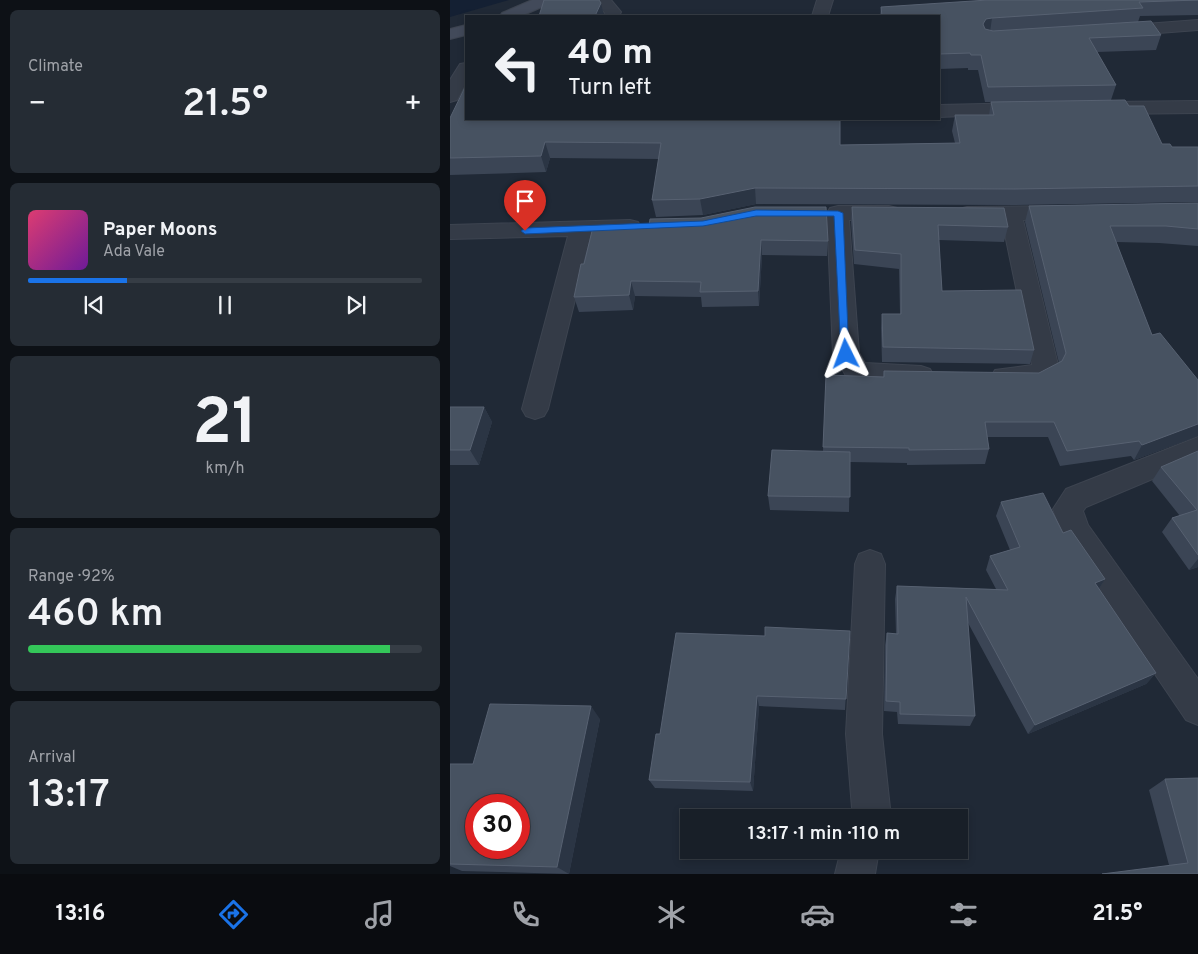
<!DOCTYPE html>
<meta charset="utf-8">
<style>
:root{--surface:#181f28;--page:#252c34;--text:#f1f3f6;--muted:#9fa2a8;--line:#363d45;--accent:#1a73e8}
body{margin:0;font-family:Overpass,sans-serif;background:var(--page);color:var(--text);height:100vh;display:flex;flex-direction:column;font-size:19px;white-space:nowrap}
*{box-sizing:border-box;margin:0}
p{font-size:16px;color:var(--muted)}
.icon{flex:none;width:28px;height:28px;fill:none;stroke:currentColor;stroke-width:2;stroke-linecap:round;stroke-linejoin:round}
.map{position:relative;flex:1;overflow:hidden}
.panel{display:flex;flex-direction:column;gap:10px;padding:10px;background:#0d1116;width:450px}
.panel>*{flex:none}
.top-card{position:absolute;left:15px;top:15px;width:475px;height:105px;border-radius:0px;box-shadow:0 2px 8px #0003,0 0 0 1px var(--line);background:#181f28;color:var(--text);overflow:hidden}
.speed{position:absolute;left:15px;top:794px;display:flex;gap:10px;font-size:25px;font-weight:700;text-align:center}
.speed>*{display:grid;place-content:center;width:65px;height:65px;border-radius:50%;background:var(--surface);box-shadow:0 2px 8px #0003,0 0 0 1px var(--line);line-height:1}
.speed .limit{border:8px solid #d22;background:#fff;color:#111}
.pin{position:absolute;display:grid;place-items:center;width:42px;height:42px;color:#fff;margin:-51px -21px;border-radius:50% 50% 50% 0;rotate:-45deg;box-shadow:0 0 5px #0007}
.pin .icon{rotate:45deg}
.me{position:absolute;width:55px;margin:-28px;rotate:357deg;stroke-linejoin:round;filter:drop-shadow(0 0 4px #0008)}
.turn{display:flex;align-items:center;gap:18px;height:105px;padding:0 20px;font-size:22px}
.turn .icon{width:65px;height:65px;stroke-width:2.5}
.turn b{display:block;font-size:35px;line-height:42px}
.big{font-size:38px;font-weight:600;line-height:1.1}
.panel .tile{flex:1;display:flex;flex-direction:column;justify-content:center;gap:8px;min-width:0;padding:0 18px;border-radius:8px;background:var(--page)}
.panel .dial{align-items:center;gap:0}
.dial b{font-size:65px;line-height:1}
.song{display:flex;align-items:center;gap:15px}
.cover{width:60px;height:60px;border-radius:8px;background:linear-gradient(135deg,hsl(340 70% 55%),hsl(280 70% 35%))}
.played{height:5px;border-radius:2px;background:linear-gradient(90deg,var(--accent) 25%,var(--line) 25%)}
.keys{display:flex;justify-content:space-around;direction:ltr}
.heat{display:flex;justify-content:space-between;align-items:center;font-size:28px;direction:ltr}
.charge{height:8px;border-radius:4px;background:linear-gradient(90deg,#34c759 92%,var(--line) 0)}
.trip{position:absolute;left:230px;top:809px;width:288px;height:50px;border-radius:0px;background:var(--surface);box-shadow:0 2px 8px #0003,0 0 0 1px var(--line);font-weight:600;line-height:50px;text-align:center}
.tabs{display:flex;height:80px;justify-content:space-around;align-items:center;background:#0a0c10;color:var(--muted)}
.tabs .icon{width:35px;height:35px}
.tabs .on{color:var(--accent)}
.tabs b{font-size:22px;color:var(--text)}
main{display:flex;flex:1;min-height:0}
.map>svg:first-child{display:block}
.water{fill:#142033}
.lines{fill:none;stroke-linecap:round;stroke-linejoin:round}
.street-casing{stroke:#3d4450;stroke-width:2}
.secondary-casing{stroke:#3d4450;stroke-width:2}
.street{fill:#343b47;fill-rule:evenodd}
.secondary{fill:#424a5a;fill-rule:evenodd}
.wall{fill:#3b4555}
.shaded-wall{fill:#2b3544}
.building{fill:#475261;stroke:#576171;fill-rule:evenodd}
.route{fill:#1a73e8;stroke:#114b97}
</style>
<main>
<section class="panel">
<div class="tile"><p>Climate</p>
<div class="heat"><a>−</a><b class="big">21.5°</b><a>+</a></div>
</div>
<div class="tile">
<div class="song"><i class="cover"></i><div><b>Paper Moons</b><p>Ada Vale</p></div></div>
<div class="played"></div>
<div class="keys"><svg class="icon" aria-label="previous" viewBox="0 0 24 24"><path d="M18 5L8 12l10 7zM5 5v14"/></svg><svg class="icon" aria-label="pause" viewBox="0 0 24 24"><path d="M8 5v14M16 5v14"/></svg><svg class="icon" aria-label="next" viewBox="0 0 24 24"><path d="M6 5l10 7-10 7zM19 5v14"/></svg></div>
</div>
<div class="tile dial"><b>21</b><p>km/h</p></div>
<div class="tile"><p>Range · 92%</p><b class="big">460 km</b><div class="charge"></div></div>
<div class="tile"><p>Arrival</p><b class="big">13:17</b></div>
</section>
<div class="map">
<svg width="748" height="874" viewBox="0 0 748 874">
<rect width="100%" height="100%" fill="#202936"/>
<!-- water -->
<path class="water" d="M0,0h59l-59,17z"/>
<g class="lines">
<!-- street casing -->
<g class="street-casing">
<path id="street" d="M144,0h17l10,12 -2,4h-16l2,-3z
M367,0h16l-5,16h-16z
M748,20v10l-79,6 -6,-1 -2,-4 2,-4 6,-1z
M16,63v20l-9,17 -7,2v-22l10,-16z
M748,101v12l-91,1 -7,-2 -2,-4 2,-4 7,-2z
M577,103l7,2 2,4 -2,4 -95,4v-12z
M388,206h51l8,2 3,5 -3,5 -48,2 10,133 6,10 56,3 9,3 4,7 -4,7 -9,3 -64,-4 -9,-3 -15,-25 -6,-141 3,-5z
M614,206l8,2 3,5 -3,5 -49,2 36,149c-12,21 -43,21 -64,15l-4,-7 4,-7 37,-5 -30,-145 -43,-1 -3,-5 3,-5 8,-2z
M180,220l8,2 3,5 -3,5 -47,3 -43,174 -4,7 -9,3 -9,-3 -4,-7 46,-173 -118,3v-14z
M748,437v23l-112,47 -3,4 5,14 110,154v46l-12,-5 -122,-180 -11,-31 13,-20z
M420,550l11,4 4,10 -3,170 8,74 -3,10h-38l3,-10 -6,-74 9,-170 4,-10z
M391,850h38l-4,24h-40z"/>
</g>
<!-- secondary casing -->
<g class="secondary-casing">
<path id="secondary" d="M82,0h21l-2,3 -30,13h-21l2,-3z
M16,25v10l-16,4v-10z"/>
</g>
<!-- street -->
<use href="#street" class="street"/>
<!-- secondary -->
<use href="#secondary" class="secondary"/>
</g>
<!-- wall -->
<path class="wall" d="M748,0v15l-58,1 -2,6 23,13 -5,15 -59,2 19,33 -5,15 18,6 33,38 10,3h26v55l-187,3 -255,-1 -53,11 -47,2 -4,-17 7,-41 -109,-1 -4,14 -96,3v-57l390,27 115,-2 -3,-12 3,-16h34l2,-13h-6l-7,-32h-10v-2l-29,1v-53h-59l1,-9z
M748,203v43l-39,-3 -43,-1 36,93 46,45v56l-64,24 -3,-4 -71,10 -12,-29h-61l2,12 -4,15 -78,1v-2l-57,-1 -1,50 -79,-2 -2,-14 55,-45 3,-76 57,2 1,-6 155,2 20,-10 -34,-141 4,-16z
M402,207l156,20 -4,15 -65,-2 3,51 92,59 -4,14 -148,-2 -1,-34 1,-14h18l-1,-45 -45,-5 -3,-42z
M143,227l235,14 -1,15 -65,-1 -3,51 -57,1 -1,-10 -66,-1 -2,14 -54,2 -5,-15z
M0,407h34l8,15 -13,43h-29z
M748,451v116l-9,3 -27,-38 10,-14 8,-2 -28,-35 9,-14z
M551,502l62,31 42,46 -6,10 57,84 -10,11 -118,50 -61,-113 8,95 -5,10 -72,-2 -1,-12 -13,-1 1,-66 2,-12 9,1 -1,-35 2,-13 99,3 -10,-19 4,-14 20,-6 -14,-34z
M400,631l-5,79 -86,-4 -6,85 -98,-3 -6,-8 11,-46 105,-98z
M150,719l-31,155 -107,-3 -12,-5v-102h23z
M715,779l33,95 -29,-9 -20,-75z"/>
<!-- shaded-wall -->
<path class="shaded-wall" d="M151,3l3,13h-9z
M542,18l-2,14 -6,1 -1,-9 3,-5z
M95,142l5,16 -4,14 -5,-16z
M305,188l1,16 -53,11 -3,-16z
M311,240l1,15 -3,51 -1,-15z
M181,281l4,15 -2,14 -4,-15z
M34,407l8,15 -13,43 -9,-15z
M748,424v12l-64,24 8,-15z
M748,559v8l-9,3z
M655,579l-8,13 -2,-9z
M706,673l-10,11 -118,50 7,-9z
M307,696l2,10 -6,85 -3,-9z
M141,706l9,13 -31,155 -12,-7z"/>
<!-- building -->
<path class="building" d="M94,0h55l2,3 -6,13h-56z
M538,0h210l-59,2 4,6 -151,10 -6,1 -3,5 2,5 8,2 158,-10 10,14 -72,3 27,47 -128,2 -7,-32h-10l-1,-2 -31,1v-38h-57l-1,-9z
M16,85v34h374v26l120,-2 -5,-28h39l-3,-13 134,-2 4,6h15l18,38h8l2,3h26v39l-183,3 -260,-1 -55,11 -48,1 9,-57 -116,-1 -4,14 -91,2v-40z
M748,203v26l-32,-3h-56l42,109 8,-2 38,47v44l-56,21 -3,-4 -72,10 -13,-29h-69l4,27 -80,1v-2l-86,-1 3,-72 58,2v-6l155,2 23,-12 4,-8 -37,-147z
M305,207h71l2,34 -67,-1 -3,51 -58,1 1,-10 -70,-1 -2,14 -55,2 7,-33h3l9,-37 56,-1 1,-7 51,-1z
M402,207l152,1 4,19 -70,-2 4,66 79,-1 13,60 -151,-3 -1,-33h19v-60l-46,-4z
M0,407h34l-14,43h-20z
M322,450l78,2v45l-82,-1z
M748,451v104l-26,-37 25,-8 -36,-43z
M593,493l20,40 8,-3 34,49 -10,4 61,90 -121,52 -69,-128 9,119 -75,-2v-12l-14,-1 1,-68 11,1 -1,-48 111,4 -18,-34 30,-9 -19,-45z
M315,627l85,4 -4,68 -89,-3 -7,86 -101,-2 7,-46h4l16,-101 89,3z
M40,704l101,2 -34,161 -107,-3v-100h23zM26,805h43v43h-43z
M748,778v96h-96l86,-11 -23,-84z"/>
<!-- route -->
<path class="route" d="M306,210l82,1 5,2 6,143h-7l-1,-2 -7,-138h-78l-53,10 -178,8 -4,-3 4,-3 178,-7z"/>
</svg>
<div class="speed"><div class="limit">30</div></div>
<div class="pin" style="left:75px;top:231px;background:#d93025"><svg class="icon" aria-label="arrive" viewBox="0 0 24 24"><path d="M6 21V4h12l-3 4 3 4H6"/></svg></div>
<svg class="me" style="left:396px;top:354px" viewBox="-20 -20 40 40"><path d="M0-17L14 15 0 8-14 15z" fill="#1a73e8" stroke="#fff" stroke-width="4"/></svg>
<div class="trip">13:17 · 1 min · 110 m</div>
<div class="top-card">
<div class="turn"><svg class="icon" aria-label="left" viewBox="0 0 24 24"><path d="M17 20v-9H6M10 6l-5 5 5 5"/></svg><div><b>40 m</b>Turn left</div></div>
</div>
</div>
</main>
<nav class="tabs">
<b>13:16</b>
<svg class="icon on" aria-label="directions" viewBox="0 0 24 24"><path d="M12 3l9 9-9 9-9-9zM9 14v-3h6M13 9l2 2-2 2"/></svg>
<svg class="icon" aria-label="music" viewBox="0 0 24 24"><path d="M9 18V5l10-2v13"/><circle cx="6" cy="18" r="3"/><circle cx="16" cy="16" r="3"/></svg>
<svg class="icon" aria-label="phone" viewBox="0 0 24 24"><path d="M5 4h4l2 5-3 2q2 4 5 5l2-3 5 2v4C11 20 4 13 5 4z"/></svg>
<svg class="icon" aria-label="climate" viewBox="0 0 24 24"><path d="M12 3v18M4 7l16 10M4 17L20 7"/></svg>
<svg class="icon" aria-label="car" viewBox="0 0 24 24"><path d="M5 17H2v-5l4-1 3-4h7l3 4 3 1v5h-3M9 17h6M6 11h13"/><circle cx="7" cy="17" r="2"/><circle cx="17" cy="17" r="2"/></svg>
<svg class="icon" aria-label="filters" viewBox="0 0 24 24"><path d="M4 7h16M4 17h16"/><circle cx="9" cy="7" r="2"/><circle cx="15" cy="17" r="2"/></svg>
<b>21.5°</b>
</nav>
